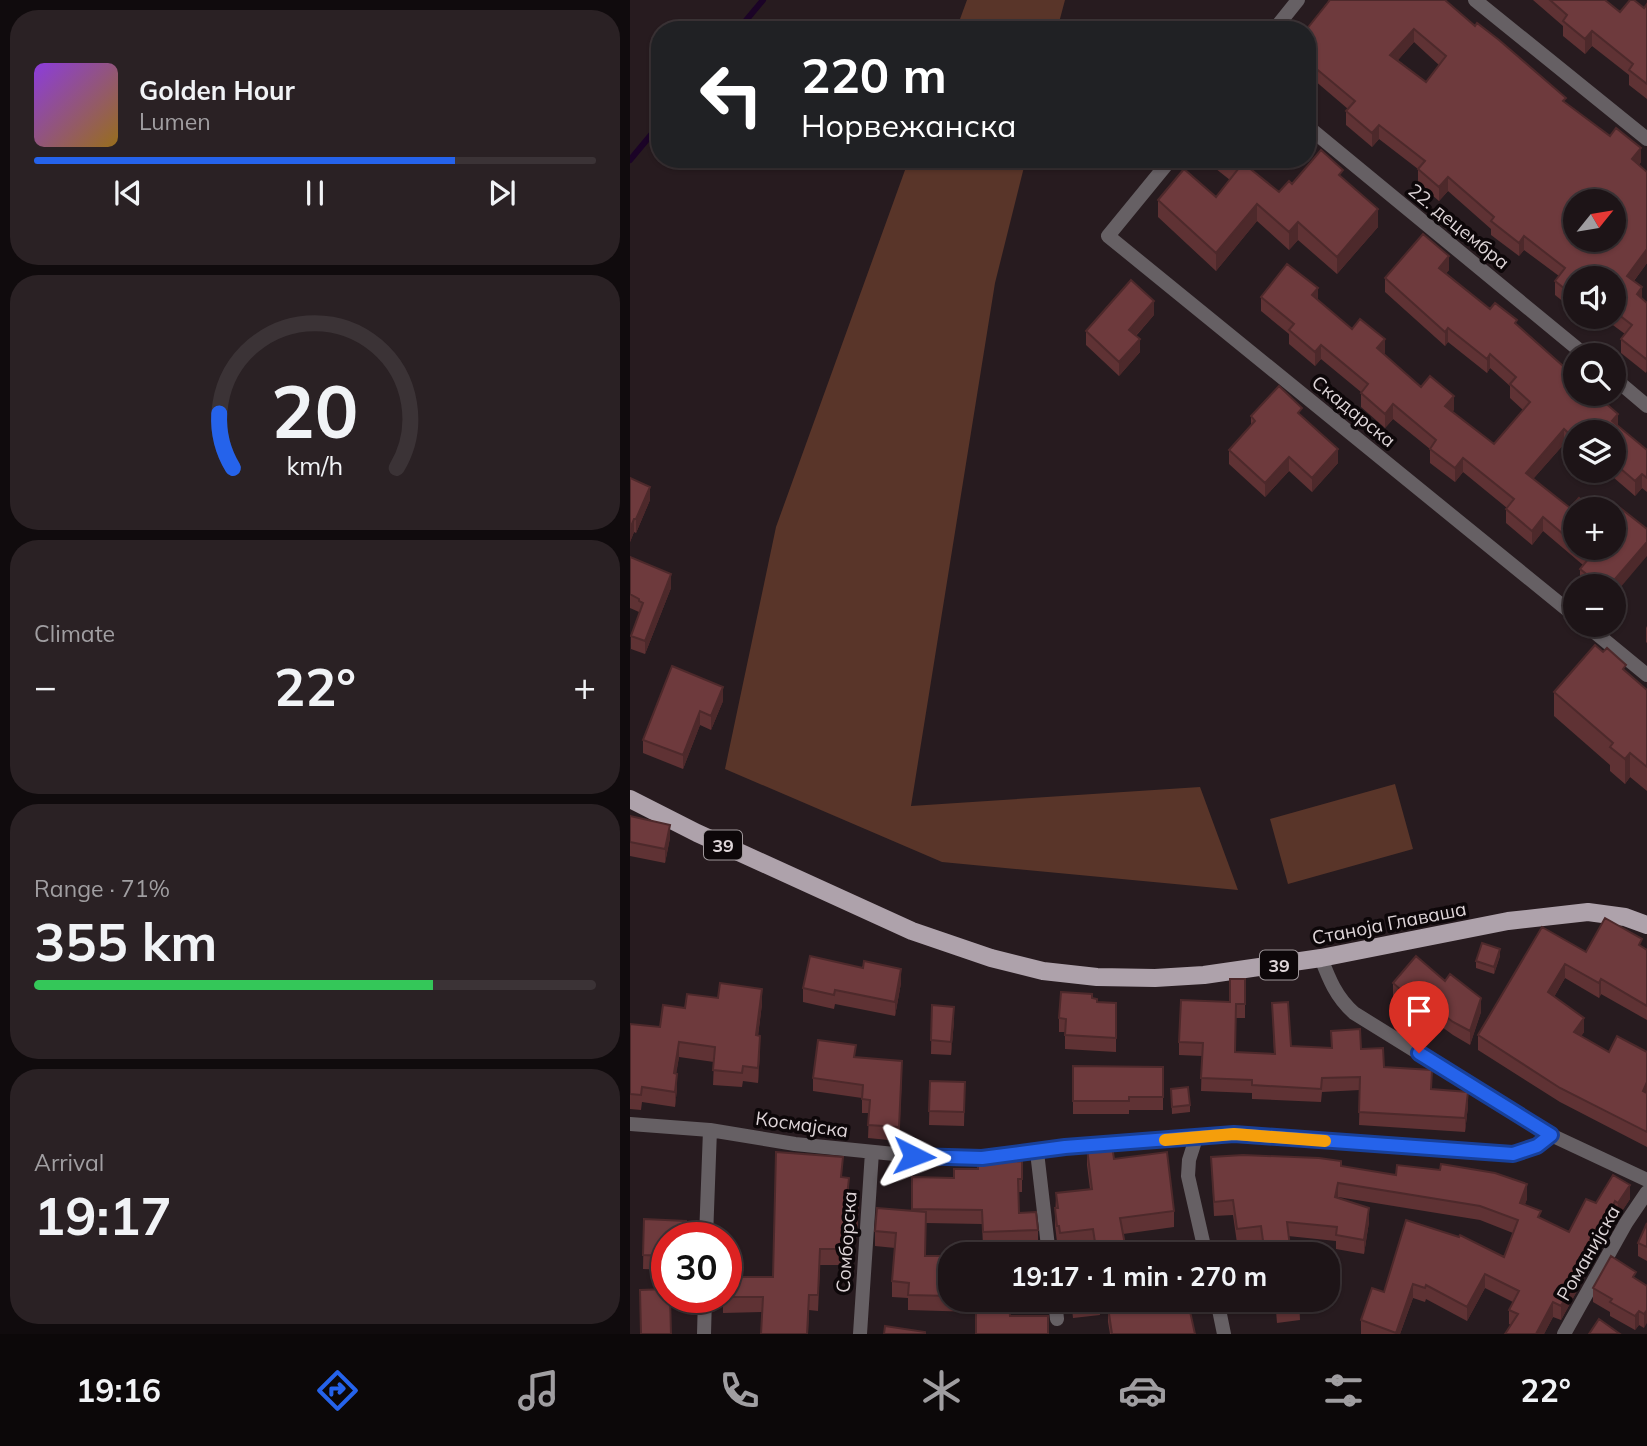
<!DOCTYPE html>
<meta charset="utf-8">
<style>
:root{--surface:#1d1417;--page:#2a2124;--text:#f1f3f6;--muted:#a09ea1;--line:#3b3336;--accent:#2563eb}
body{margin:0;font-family:Mulish,sans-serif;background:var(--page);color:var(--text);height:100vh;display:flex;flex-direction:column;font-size:26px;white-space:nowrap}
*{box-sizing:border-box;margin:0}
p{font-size:23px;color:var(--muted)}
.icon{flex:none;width:38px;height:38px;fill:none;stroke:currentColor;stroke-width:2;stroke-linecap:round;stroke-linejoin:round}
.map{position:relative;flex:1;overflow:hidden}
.side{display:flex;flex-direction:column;gap:10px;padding:10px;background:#100b0d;width:630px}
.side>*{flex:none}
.top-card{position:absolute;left:21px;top:21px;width:665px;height:147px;border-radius:28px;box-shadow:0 2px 5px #0004,0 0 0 2px var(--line);background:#202124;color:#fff;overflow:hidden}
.needle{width:46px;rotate:60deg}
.fabs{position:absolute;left:933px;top:189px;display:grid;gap:14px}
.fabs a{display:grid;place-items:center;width:63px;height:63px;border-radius:50%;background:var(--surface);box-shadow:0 2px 5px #0004,0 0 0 2px var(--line);font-size:35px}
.speed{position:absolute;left:21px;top:1222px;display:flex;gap:14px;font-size:35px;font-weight:700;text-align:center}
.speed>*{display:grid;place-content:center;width:91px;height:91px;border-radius:50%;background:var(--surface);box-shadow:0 2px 5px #0004,0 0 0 2px var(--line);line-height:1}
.speed .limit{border:10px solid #d22;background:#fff;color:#111}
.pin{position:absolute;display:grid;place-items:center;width:60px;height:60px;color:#fff;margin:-72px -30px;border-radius:50% 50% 50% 0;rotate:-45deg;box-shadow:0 0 7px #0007}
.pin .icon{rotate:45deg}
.me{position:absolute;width:77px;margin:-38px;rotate:93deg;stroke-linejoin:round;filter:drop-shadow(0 0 5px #0008)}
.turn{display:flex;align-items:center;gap:24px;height:147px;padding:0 35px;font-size:32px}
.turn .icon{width:91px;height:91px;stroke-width:2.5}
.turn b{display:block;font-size:49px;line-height:60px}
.big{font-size:52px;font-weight:700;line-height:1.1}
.side .widget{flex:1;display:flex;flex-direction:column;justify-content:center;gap:10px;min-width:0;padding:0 24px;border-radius:28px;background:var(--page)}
.side .dial{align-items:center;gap:0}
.dial svg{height:182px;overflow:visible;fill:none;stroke:var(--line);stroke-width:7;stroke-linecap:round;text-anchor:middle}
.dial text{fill:var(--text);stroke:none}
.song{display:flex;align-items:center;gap:21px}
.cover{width:84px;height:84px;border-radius:10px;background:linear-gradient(135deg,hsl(270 70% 55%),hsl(40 70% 35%))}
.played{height:7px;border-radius:4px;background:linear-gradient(90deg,var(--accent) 75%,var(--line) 75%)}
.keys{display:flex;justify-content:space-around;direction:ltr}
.heat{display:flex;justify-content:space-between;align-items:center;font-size:38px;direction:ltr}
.charge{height:10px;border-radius:5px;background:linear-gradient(90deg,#34c759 71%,var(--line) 0)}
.trip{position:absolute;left:308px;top:1242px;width:402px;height:70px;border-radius:28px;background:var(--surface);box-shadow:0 2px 5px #0004,0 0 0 2px var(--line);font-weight:700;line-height:70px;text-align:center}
.menu{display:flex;height:112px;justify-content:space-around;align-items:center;background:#0c0809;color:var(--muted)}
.menu .icon{width:49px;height:49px}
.menu .selected{color:var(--accent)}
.menu b{font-size:32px;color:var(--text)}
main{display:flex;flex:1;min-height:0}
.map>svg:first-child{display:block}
.green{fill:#593529}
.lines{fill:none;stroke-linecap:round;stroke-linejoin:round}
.stream{stroke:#1b0327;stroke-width:6}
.street{stroke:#666064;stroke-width:14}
.primary{stroke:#aea2ab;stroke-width:18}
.wall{fill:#5f3234;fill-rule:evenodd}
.shaded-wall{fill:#4d292b}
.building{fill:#6e3a3d;stroke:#4d292b;stroke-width:2;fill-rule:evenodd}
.route-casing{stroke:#184099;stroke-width:18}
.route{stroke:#2563eb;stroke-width:12}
.slow{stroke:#f59e0b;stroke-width:12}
.labels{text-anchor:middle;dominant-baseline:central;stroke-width:7;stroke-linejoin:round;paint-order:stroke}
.shield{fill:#0d0709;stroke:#9f979a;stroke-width:2}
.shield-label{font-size:18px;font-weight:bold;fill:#ded5d8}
.street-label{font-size:19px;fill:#ded5d8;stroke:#0d0709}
</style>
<main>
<section class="side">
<div class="widget">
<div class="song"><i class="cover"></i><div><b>Golden Hour</b><p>Lumen</p></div></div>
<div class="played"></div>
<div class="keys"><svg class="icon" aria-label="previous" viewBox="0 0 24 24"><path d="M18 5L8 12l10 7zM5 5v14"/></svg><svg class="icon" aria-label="pause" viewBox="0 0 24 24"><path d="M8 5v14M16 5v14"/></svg><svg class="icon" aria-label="next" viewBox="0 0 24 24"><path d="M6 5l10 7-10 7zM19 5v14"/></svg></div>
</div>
<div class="widget dial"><svg viewBox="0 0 100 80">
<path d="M14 69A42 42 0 1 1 86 69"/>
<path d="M14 69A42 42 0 0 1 8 45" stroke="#2563eb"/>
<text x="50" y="56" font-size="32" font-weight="700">20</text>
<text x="50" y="72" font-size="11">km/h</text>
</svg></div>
<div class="widget"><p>Climate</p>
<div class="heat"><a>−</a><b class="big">22°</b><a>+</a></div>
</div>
<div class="widget"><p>Range · 71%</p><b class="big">355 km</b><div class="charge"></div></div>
<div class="widget"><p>Arrival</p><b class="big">19:17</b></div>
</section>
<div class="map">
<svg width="1017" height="1334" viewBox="0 0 1017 1334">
<rect width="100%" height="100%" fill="#271b1f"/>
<!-- green -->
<path class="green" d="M337,0h98l-8,30h-101z
M279,159h117l-31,124 -84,523 289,-19 38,103 -296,-28 -217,-93 51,-242z
M765,784l18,65 -125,35 -18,-65z"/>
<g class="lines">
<!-- stream -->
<path class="stream" d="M108,30l25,-30
M0,160l30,-36"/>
<!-- street -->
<path class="street" d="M845,0l172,139
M644,30l24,-30
M677,126l278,229
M541,159l-63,77 467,380
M984,378l33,28
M956,625l61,50
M691,958c8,21 15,39 33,55l197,122 96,45
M0,1124l80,6 85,14 139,14h48l83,-11 169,-13 279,20 24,-8 14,-11
M566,1138l-7,22 -1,16 18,79
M407,1152l12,103
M76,1237l4,-107
M425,1300l2,19
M587,1300l7,34
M74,1334l1,-37
M230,1334l12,-182
M934,1334l62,-111 21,-31"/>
<!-- primary -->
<path class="primary" d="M0,799l67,34 215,98 79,27 52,13 54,6 58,1 49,-3 117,-17 187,-37 80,-9 37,5 22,8"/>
</g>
<!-- wall -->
<path class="wall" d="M699,0h116l121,103 75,59 -2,3 8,98 -13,18 8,18 5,4 -1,70 -25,-20v-14l4,-5 -23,-17h12v-39h-39v33l-20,-16v-14l4,-5 -35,-26 -5,6 -28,-21v-6l-43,-38 -9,10 -21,-18v-14l-39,-30 -7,8 -26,-22v-14l2,-2 -41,-35v-44zM784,42l25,23 -13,17 -28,-22z
M903,0h73l14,12 24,-4 3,-4v95l-18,-14v-10l-37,-29 -7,8 -22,-18v-10z
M576,159h50l-7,9 30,24 13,-8 51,-5 35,48 -41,47 -39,-34 -9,10 -32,-29 -41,50 -58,-54v-17l58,-3 14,-17 -24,-19z
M819,270l-3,3 44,36 27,16 101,101 29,24v42l-5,-4 -7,8 -29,-25h8v-39h-39v21l-11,-9 -31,35 37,29 5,1v39h39v38h-30l-4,-3v-14l3,-4 -40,-34 -11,14 -26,-22v-14l1,-1 -44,-36 -8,10 -25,-19v-14l-37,-30 -8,9 -24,-21v-15l-40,-33 -6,7 -26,-22v-10l-28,-23v-14l57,3 34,29 33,24 -2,1 38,33 33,23 -2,1 42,33 29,-34 -13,-12v-12l-20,-18 -3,5 -39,-31 -3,4 -60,-54v-14z
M524,315l-18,21 4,16 -21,24 -33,-31v-14z
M621,416h51l36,47 -26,29 -23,-21 -24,26 -36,-33v-14l22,-24z
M0,478l20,22 -14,33 -2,-1 -4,10z
M0,557l41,31 -26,66 -14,-5v-13l8,-22v-2l-9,-4z
M1017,626v17l-1,-1v-14z
M996,671l21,19v101l-17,-14 -5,7 -15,-13v-6l-56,-49v-24z
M93,701l-12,29 -11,-5 -17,44 -40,-16v-13z
M0,816l40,22 -5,25 -35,-7z
M912,927l44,25 56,-5 5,3v70l-46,-26 -2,4 -34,-20 -11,19 30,35 -3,4 28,16h38v95l-87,-45 -82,-52v-15z
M870,956l-6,18 -18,-6v-7z
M233,968l38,15 -6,33 -60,-12 -1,5 -31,-7v-14z
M615,979v39h-9v34l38,2 -2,-51 19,43 40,2v-17l30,18 23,18 84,39 -3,26 -106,-7 1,-35 -38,2 -1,10 -69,-3v-6l-51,-2 1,-35 -23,-1v-13l51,-40z
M815,981l36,31 -11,33 -17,-10 -33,-24 -4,5 -23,-19v-14z
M462,998l5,4 19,1v49l-51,-3v-17h-6v-14z
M132,1004l-4,32 2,15 -2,32 -15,-2 -1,6 -29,-2 1,-23 -35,-5 -3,16 1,15 -2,19 -33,-5 -1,8 -11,-1v-85l30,3 25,-19z
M302,1005l22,16 -3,34 -20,-1z
M226,1057l46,18 -3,66 -31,-3 1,-25h-7v-15l-49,-7v-13z
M443,1066l90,1v43h-34v4h-56z
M300,1081l35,1 -1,44 -35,-1z
M541,1089l19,16v7l-18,2z
M457,1148l27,11 60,52v16l-51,7 4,21h-33l-1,-9 -33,3 -1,-7h-2l-2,-17 1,-32 34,-4 -3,-24z
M581,1157l130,9 186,33 -2,5 16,15 28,13 27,-29 34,-4 -12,18 -3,-1 -21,44 -33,60 -8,-3 -9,17h-39l6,-9 -2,-1v-14l4,-8 -28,-14 -18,33 -41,-22 -1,3 -12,-4 -13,36h-39v-14l23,-28 120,-35 9,-24 -33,-13 -142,-23 31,25 -5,32 -28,-5v-8l-48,-5 3,19h-28l-2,-15 -24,3 -4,-28 -19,1z
M392,1161v31h-4l1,21 19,17v13l-55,3 -1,-22 -56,-1v33h24v44h63l-4,1 1,15 38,18 -72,-22 -68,-2v-12l-16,-1v-16l3,-33 -20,-2v-15l37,-20v-34l42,1 24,-9z
M213,1177l6,16 -1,13 10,16 -2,22 -9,-1v22h-27l-2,46 -9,-1 -1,24h-47l1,-22 -39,1v-16l50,-20z
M14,1219l42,2v16h-19v33l-24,-1z
M1017,1223v38l-9,-5v-13z
M1006,1279l11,7 -3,42 -5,-3 -4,5 -25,-14v-4l-17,-10v-14z
M441,1300h28l1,15 -27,3z
M510,1300h42l1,8 12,26h-85l-2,-12v-15l32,-5z
M636,1300h33l1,20 -23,3 -1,-12 -8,1z"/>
<!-- shaded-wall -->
<path class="shaded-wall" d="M784,29v13l-24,27v-14z
M962,31v15l-7,8v-15z
M749,125v14l-7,8v-14z
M1011,148v14l-9,11v-14z
M609,159h17l-20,25v-20z
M818,177v14l-9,10v-14z
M627,204v17l-41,50v-18z
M748,209v18l-41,47v-17z
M668,222v18l-9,10v-18z
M894,236v14l-5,6v-13z
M1017,249v14l-20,27v-14z
M819,256v14l-10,12v-14z
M1012,287v14l-5,-7z
M688,288v14l-6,-7z
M524,301v14l-25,28v-13z
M818,328v14l-3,4v-14z
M510,339v13l-21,24v-14z
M755,339v14l-8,9v-14z
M691,345v14l-6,7v-14z
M860,354v14l-3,5v-14z
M1017,357v14l-1,2v-14z
M824,396v14l-9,10v-14z
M763,404v15l-8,9v-14z
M988,414v14l-6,-7z
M934,429v15l-38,43v-14z
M708,449v14l-26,29v-14z
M659,457v14l-24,26v-14z
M833,458v14l-8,10v-14z
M1012,474v14l-7,8v-15z
M20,487v13l-14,33v-14z
M913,517v14l-11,14v-14z
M4,519v13l-4,10v-13z
M1017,542v14l-33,39v-9h-5z
M41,574v14l-26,66v-13z
M93,687v14l-12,29v-14z
M70,711v14l-17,44v-14z
M1000,753v24l-5,7v-25z
M40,825v13l-5,25v-14z
M870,949v7l-6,18v-7z
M935,964v14l-17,29v-15z
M271,969v14l-6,33v-14z
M971,979v15l-2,4v-15z
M132,989v15l-6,46v-15z
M790,997v14l-4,5v-13z
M851,998v14l-11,33v-14z
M324,1007v14l-3,34v-13z
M954,1018v14l-10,15v-15z
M130,1036v15l-2,32v-15z
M49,1042v15l-5,31v-15z
M47,1074v14l-2,19v-15z
M1017,1082v15l-4,-6z
M838,1092v14l-3,26v-14z
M219,1178v15l-3,28v-16z
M708,1183v14l-3,15v-15z
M897,1184v15l-7,18v-14z
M1000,1185v14l-12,18v-14z
M985,1201v15l-21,44 -33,60v-14z
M739,1208v14l-5,32v-14z
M855,1274v14l-18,33v-14z
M783,1284v14l-13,36h-4z
M923,1302v15l-9,17h-8z
M1017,1310v13l-3,5v-14z
M1009,1311v14l-4,5v-14z"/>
<!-- building -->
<path class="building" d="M700,0h115l30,26 2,-3 22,17 67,58 -3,3 47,35 6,-8 25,20 -9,11 15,13v77l-20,27 15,11 -5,7 10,9v54l-1,2 -25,-20 11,-14 -18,-14v-33h-39v19l-20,-16 10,-13 -41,-32 -5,7 -28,-22 3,-4 -46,-40 -9,10 -21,-18 7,-8 -46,-36 -7,8 -26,-22 9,-10 -48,-40v-31h-1zM784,29l32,27 -20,26 -36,-27zM945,201h39v39h-39z
M920,0h55l15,12 10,-12h4l10,8 3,-4v80l-18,-14 4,-6 -41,-33 -7,8 -22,-18 4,-6z
M691,150l22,20 -4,5 39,34 -41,48 -39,-35 -9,10 -32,-28 -41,49 -58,-53 26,-31 32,28 27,-34 36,29 10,-11 3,3z
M600,159h9l-3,5z
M793,234l26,22 -10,12 51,41 5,-6 22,17 -2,3 48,43 3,-4 9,8v24h20l23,20 -6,7 35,29v28l-5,-4 -7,7 -21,-18v-31h-39v7l-11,-10 -38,44 44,35 9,-10 13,11h-17v35l-32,-27 -11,14 -26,-22 8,-10 -51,-41 -8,10 -25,-19 6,-9 -43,-36 -8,10 -24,-21 7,-9 -47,-39 -6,7 -26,-22 5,-6 -33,-27 26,-33 31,24 -6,7 40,34 8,-10 25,20 -8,9 44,39 9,-11 24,20 -9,10 49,38 36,-42 -20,-18 6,-7 -26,-23 -3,5 -39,-31 -3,4 -60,-54z
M501,280l23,21 -25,29 11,9 -21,23 -33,-31z
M649,386l23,22 -4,5 40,36 -26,29 -23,-21 -24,26 -36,-33 26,-29 -4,-5z
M0,478l20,9 -14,32h-2l-4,10z
M989,507l28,22v13l-38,44h-7l-22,-17 10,-12 -11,-9h35v-33z
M0,557l41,17 -26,67 -14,-5 12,-33 -4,-2v-2l-9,-5z
M965,645l8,7 4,-4 19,17 -3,4 24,21v77l-17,-14 -5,6 -15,-12 3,-4 -59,-51z
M42,666l51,21 -12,29 -11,-5 -17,44 -40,-15z
M0,816l40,9 -5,24 -35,-7z
M975,918l37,21 -3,6 8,5v56l-46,-27 -2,4 -34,-19 -17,28 36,26 -10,14 35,20 8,-16 30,16v30l-4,9 4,2v39l-87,-44 -82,-53 64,-108 44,25z
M852,943l18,6 -6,18 -18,-6z
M180,956l53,12 1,-7 37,8 -6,33 -60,-12 -1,5 -31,-7z
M786,956l29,25 5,-7 31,24 -11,33 -17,-9 -33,-25 -4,6 -23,-20z
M600,979h15v25h-9l-1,48 40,2 -3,-51 16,-1 3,44 41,2 -1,-17 29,-2 1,20 22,-1 1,19 48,3 -1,19 37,3 -3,26 -106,-6 1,-35 -38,1 -1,11 -69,-4v-5l-51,-2 2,-35 -24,-1 2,-42 49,2z
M90,983l42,6 -6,46 4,1 -2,32 -15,-2 -1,7 -29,-3 2,-23 -36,-5 -5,31 3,1 -2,18 -33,-5 -1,8 -11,-1v-70l30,3 3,-22 22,3 2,-14 31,4z
M431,992l31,2v4l5,1v3l19,1v35l-51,-3 1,-16 -7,-1z
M302,1005l22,2 -3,35 -20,-2z
M188,1040l38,5 -2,12 48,4 -3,66 -31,-2 2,-25 -8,-1 1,-14 -50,-7z
M443,1066l90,1v30h-34v4h-56z
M300,1081l35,1 -1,30 -35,-1z
M558,1087l2,18 -18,2 -1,-18z
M482,1146l2,13 53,-7 7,59 -54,7 7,37h-30l-4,-26 -33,4 -1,-7h-2l-2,-18h3l-2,-15 36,-4 -5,-41z
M146,1152l67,5 -2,20 8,1 -3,27 12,1 -2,23 -10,-1 1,21h-27l-2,46h-9l-2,39h-46l2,-37h-40h3v-20h47z
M613,1155l76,3 22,3v5l55,9 1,-10 43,5 1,-6 54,9 32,11 -7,19 21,8 -3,6 31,15 17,-33 10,4 17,-28 17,10 -12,18 -3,-2 -21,45 -33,60 -8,-4 -17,32h-31l13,-20 -9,-4 10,-19 -34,-17 -18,33 -41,-22 -1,3 -12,-4 -17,49 -35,-13 11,-32 12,4 22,-72 53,17 1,-2 44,22 14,-37 -38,-14 -142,-23 -3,14 34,11 -5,32 -28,-5 1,-8 -50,-5 4,33h-26l-4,-29 -24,3 -4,-29 -19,2 -3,-45z
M392,1161v18h-4l1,34 17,-1 2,18 -55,2 -1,-22 -70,-1v-32l42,1v-9h24v-7z
M247,1208l49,4 -1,44h25v40l-42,-1 1,-12 -17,-2 4,-48 -21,-2z
M14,1219l42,2 -1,16h-18v19l-24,-1z
M1017,1223v24l-9,-4z
M544,1252v3h-17z
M981,1256l25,16 -3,5 14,9v24l-3,4 -5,-3 -4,5 -25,-14 2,-3 -19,-11z
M37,1289v8h3l1,37h-30l-1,-44z
M346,1300h33l1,16h38v18h-72z
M442,1300h27l1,8 -27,3z
M512,1300h40l1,8 6,-1 6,27h-83l-4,-27 34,-6z
M646,1300h23l1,6 -23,3z
M969,1319l21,15h-31z
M255,1326l40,6v2h-41z"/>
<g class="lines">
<!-- route casing -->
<g class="route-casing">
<path id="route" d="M284,1156l68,2 83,-11 169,-13 279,20 24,-8 14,-11 -132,-82"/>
</g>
<!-- route -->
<use href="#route" class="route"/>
<!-- slow -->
<path class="slow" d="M535,1140l69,-6 91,7"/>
</g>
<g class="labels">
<!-- shield labels -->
<g class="shield">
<rect x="74" y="830.5" width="38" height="29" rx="5"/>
<rect x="630" y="950.5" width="38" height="29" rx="5"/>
</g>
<g class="shield-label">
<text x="93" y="845">39</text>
<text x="649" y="965">39</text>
</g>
<!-- street labels -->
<g class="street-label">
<text transform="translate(829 226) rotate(39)">22. децембра</text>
<text transform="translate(724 411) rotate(39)">Скадарска</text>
<text transform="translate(759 923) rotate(-11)">Станоја Главаша</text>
<text transform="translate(172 1124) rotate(8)">Космајска</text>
<text transform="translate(216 1242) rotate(-86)">Сомборска</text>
<text transform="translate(958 1253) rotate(-60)">Романијска</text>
</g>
</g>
</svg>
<div class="fabs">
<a><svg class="needle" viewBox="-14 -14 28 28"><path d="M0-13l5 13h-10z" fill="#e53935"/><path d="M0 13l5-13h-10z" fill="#a09ea1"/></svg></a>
<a><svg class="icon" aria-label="sound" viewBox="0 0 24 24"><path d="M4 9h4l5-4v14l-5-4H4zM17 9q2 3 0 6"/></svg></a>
<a><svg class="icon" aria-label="search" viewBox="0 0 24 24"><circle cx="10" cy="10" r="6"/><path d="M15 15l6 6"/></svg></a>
<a><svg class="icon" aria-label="layers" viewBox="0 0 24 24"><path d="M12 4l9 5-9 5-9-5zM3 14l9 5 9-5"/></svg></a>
<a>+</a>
<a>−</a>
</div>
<div class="speed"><div class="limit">30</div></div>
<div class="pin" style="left:789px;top:1053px;background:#d93025"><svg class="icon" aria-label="arrive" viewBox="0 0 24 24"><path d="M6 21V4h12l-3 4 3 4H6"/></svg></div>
<svg class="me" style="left:284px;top:1156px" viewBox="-20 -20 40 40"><path d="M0-17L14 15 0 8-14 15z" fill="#2563eb" stroke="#fff" stroke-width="4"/></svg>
<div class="trip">19:17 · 1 min · 270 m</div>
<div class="top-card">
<div class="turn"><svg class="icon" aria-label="left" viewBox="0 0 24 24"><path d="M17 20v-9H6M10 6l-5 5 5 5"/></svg><div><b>220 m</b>Норвежанска</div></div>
</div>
</div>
</main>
<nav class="menu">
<b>19:16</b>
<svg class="icon selected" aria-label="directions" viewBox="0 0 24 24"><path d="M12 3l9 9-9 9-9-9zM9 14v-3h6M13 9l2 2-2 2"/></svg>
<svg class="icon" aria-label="music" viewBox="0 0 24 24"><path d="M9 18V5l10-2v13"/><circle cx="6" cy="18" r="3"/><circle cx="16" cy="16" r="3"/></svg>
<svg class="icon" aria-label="phone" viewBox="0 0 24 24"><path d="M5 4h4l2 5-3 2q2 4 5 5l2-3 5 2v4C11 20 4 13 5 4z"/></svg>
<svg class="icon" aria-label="climate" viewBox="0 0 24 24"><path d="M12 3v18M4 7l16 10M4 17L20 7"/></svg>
<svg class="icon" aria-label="car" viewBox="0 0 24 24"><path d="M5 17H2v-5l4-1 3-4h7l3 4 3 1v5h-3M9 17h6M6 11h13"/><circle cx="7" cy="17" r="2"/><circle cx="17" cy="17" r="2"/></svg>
<svg class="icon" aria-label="filters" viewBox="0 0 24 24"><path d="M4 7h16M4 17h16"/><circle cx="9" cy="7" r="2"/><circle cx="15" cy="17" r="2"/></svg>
<b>22°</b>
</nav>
